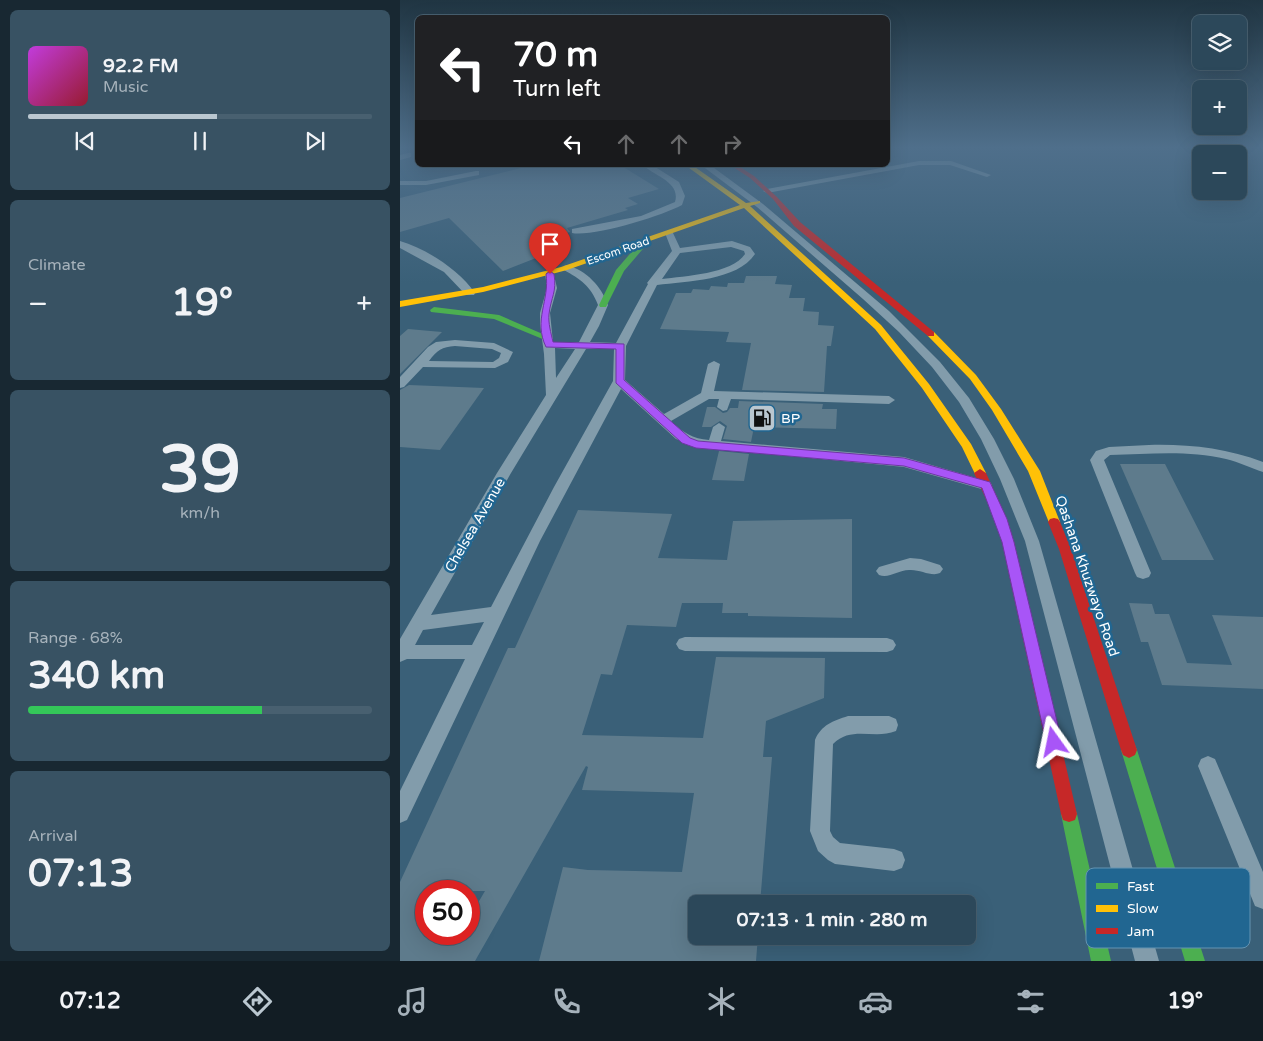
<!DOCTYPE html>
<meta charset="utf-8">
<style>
:root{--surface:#2c485a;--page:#385263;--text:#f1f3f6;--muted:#a6b2bb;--line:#486070;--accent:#bac7d0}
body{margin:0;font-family:"Varela Round",sans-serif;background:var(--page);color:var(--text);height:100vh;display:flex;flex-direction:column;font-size:19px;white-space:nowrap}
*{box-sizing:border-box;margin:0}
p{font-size:16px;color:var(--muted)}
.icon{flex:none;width:28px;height:28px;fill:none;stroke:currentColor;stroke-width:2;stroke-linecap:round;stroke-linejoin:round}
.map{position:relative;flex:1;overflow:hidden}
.sheet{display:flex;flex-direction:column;gap:10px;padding:10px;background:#182832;width:400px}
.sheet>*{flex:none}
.guide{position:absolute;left:15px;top:15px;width:475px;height:152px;border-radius:8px;box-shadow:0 5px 20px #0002,0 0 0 1px var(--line);background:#202124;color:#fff;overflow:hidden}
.fabs{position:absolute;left:792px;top:15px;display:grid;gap:10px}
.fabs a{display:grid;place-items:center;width:55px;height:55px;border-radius:8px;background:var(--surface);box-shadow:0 5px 20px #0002,0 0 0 1px var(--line);font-size:25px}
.speed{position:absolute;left:15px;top:880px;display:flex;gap:10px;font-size:25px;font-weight:700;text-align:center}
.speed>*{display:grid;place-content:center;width:65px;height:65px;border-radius:50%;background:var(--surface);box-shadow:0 5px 20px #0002,0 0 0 1px var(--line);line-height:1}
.speed .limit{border:8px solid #d22;background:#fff;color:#111}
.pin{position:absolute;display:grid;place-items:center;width:42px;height:42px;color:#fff;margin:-51px -21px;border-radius:50% 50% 50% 0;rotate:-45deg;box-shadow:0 0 5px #0007}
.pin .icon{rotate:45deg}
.me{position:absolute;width:55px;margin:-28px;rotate:348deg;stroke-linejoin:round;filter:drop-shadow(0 0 4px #0008)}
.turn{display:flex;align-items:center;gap:18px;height:105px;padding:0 15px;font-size:22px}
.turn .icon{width:65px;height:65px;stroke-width:2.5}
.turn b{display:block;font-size:35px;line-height:42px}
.lanes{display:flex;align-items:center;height:48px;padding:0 15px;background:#0003;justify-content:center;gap:25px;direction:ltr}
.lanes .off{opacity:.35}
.big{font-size:38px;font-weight:700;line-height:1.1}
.sheet .card{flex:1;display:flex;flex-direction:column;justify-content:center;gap:8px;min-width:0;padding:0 18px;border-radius:8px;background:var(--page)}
.sheet .dial{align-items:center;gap:0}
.dial b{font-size:65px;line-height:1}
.song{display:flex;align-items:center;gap:15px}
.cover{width:60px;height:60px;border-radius:8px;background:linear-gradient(135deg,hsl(290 70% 55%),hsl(350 70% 35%))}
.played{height:5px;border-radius:2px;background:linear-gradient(90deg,var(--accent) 55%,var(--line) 55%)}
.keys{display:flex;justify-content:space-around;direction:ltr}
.heat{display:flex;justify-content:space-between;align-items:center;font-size:28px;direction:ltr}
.charge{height:8px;border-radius:4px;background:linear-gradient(90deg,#34c759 68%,var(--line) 0)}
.trip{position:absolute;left:288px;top:895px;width:288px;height:50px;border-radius:8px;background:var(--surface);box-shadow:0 5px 20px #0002,0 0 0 1px var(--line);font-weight:700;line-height:50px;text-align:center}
.tab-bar{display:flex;height:80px;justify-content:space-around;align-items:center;background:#121d24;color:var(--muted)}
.tab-bar .icon{width:35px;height:35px}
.tab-bar .on{color:var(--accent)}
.tab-bar b{font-size:22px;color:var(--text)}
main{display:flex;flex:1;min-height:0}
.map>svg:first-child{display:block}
.building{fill:#5e7b8c;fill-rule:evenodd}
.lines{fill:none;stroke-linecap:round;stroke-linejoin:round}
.lane{fill:#829cab;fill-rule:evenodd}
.fast{fill:#4caf50;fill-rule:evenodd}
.slow{fill:#ffc107;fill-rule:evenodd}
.jam{fill:#c62828;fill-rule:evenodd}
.route{fill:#a855f7;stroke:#6d37a1}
.labels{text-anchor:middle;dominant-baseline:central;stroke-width:5;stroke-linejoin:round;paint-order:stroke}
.far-street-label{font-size:11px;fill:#fff;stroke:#216691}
.poi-label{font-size:14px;fill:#fff;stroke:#216691;text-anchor:start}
.street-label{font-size:14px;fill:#fff;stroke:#216691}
.key{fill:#216691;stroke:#6494b2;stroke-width:1}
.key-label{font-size:14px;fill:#fff}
</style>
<main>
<section class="sheet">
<div class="card">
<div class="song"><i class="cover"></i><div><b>92.2 FM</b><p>Music</p></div></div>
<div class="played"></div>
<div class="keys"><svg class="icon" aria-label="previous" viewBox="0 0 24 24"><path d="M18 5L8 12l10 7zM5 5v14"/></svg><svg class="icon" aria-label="pause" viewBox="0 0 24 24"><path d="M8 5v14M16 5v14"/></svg><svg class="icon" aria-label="next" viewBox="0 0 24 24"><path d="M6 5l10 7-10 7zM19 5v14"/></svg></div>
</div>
<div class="card"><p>Climate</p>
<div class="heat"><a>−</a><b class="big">19°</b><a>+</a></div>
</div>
<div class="card dial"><b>39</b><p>km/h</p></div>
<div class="card"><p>Range · 68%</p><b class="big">340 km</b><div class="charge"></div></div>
<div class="card"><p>Arrival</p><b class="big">07:13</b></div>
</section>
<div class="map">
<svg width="863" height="961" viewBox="0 0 863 961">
<rect width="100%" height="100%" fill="#3a6078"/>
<!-- building -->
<path class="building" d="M133,165h87l39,24 -31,9 10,6 -13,4 3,2 -61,18 3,4 -29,8 13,11 -51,20 -54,-53 -49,14v-34z
M346,276h31l-2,8 17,1 -3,13h16l-2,13 16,1 -1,13 16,1 -3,20h-4l-3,46 -82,-2 9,-47 -25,-1 3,-10 -69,-3 16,-36h15l2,-4 16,1 2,-4 16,1 1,-4h16z
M8,329l34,3 -42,42v-38z
M9,385l75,3 -44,62 -40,-3v-57z
M339,401l84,3 -1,5h15l-1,20 -82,-2 -3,15 -28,-3 4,-13 -7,-5 -9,6h-9l5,-20h8l8,6 4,-1 3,-4h8z
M319,451l30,3 -5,27 -32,-1z
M720,464h45l49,96h-52z
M178,510l94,4 -14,44 69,2 6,-39 119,-2v99l-104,-2v-3h-26l1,-10h-41l-6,24 -49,-2 -15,50 -11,-1 -19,61 121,3 13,-81 109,1 -1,40 -58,23 -3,36h9l-12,147h-64v32h62l-2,25h-217l24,-94 25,3 94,2 12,-79 -112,-3 6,-23 -2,-1 -111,195h-75v-79l108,-234h7zM26,891h59l-16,27v16h-43z
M729,603l23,1 3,10h14l18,49 45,2 -20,-50 51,2v72l-101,-4 -14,-43h-7z"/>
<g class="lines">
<!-- lane -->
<path class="lane" d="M8,153h3v4l-11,3v-5z
M519,161h32l40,14 -4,2 -37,-12h-31l-152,28 -4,-2 4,-2z
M243,165h9l27,17 6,14 -3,9c-20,11 -89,32 -110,28v-4l69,-13 34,-14c6,-20 -21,-26 -32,-37z
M301,165h9l53,39 126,107 51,51 29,36 25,41 20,40 25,62 120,420h-24l-110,-420 -25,-62 -19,-40 -22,-37 -27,-35 -33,-35 -36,-33 -106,-92z
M76,171h3v4l-53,10h-26v-4h26z
M269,230l4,3 7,15 52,-7 18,6 5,7c-18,27 -68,27 -98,31l-31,61 -1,34 39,34 37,-21 7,-29 6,-3 6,3 -6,27 175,5 6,4 -6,4 -158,-5 -4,11 -4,1 -6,-4 2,-8h-10l-38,22c11,11 22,18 38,19l4,-13 6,-4 6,4 -4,14 183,16 86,25 2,3 -2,3 -5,2 -81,-23 -206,-20 -22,-8 -55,-50 -81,152 -133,279 -7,3v-32l65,-132h-58l-7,3v-23l97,-166 49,-78 -2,-41 -4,-30v-11l7,-25 -2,-15 2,-2h6l4,17 -7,25 3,29h26l19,-37c-7,-19 -18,-26 -34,-35v-4l3,-1c20,6 34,21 41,40l-9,21 -9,16 26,1 32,-59 -1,-1 25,-32 -7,-18zM331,247l13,4 1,3c-13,20 -61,22 -83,25l18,-26zM155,348l20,1 -19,29zM186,349h28l-1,32 -59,106 -63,120 -60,8 80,-142zM84,622l-12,23h-57l8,-15z
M0,241c27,8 59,29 75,52l-1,2h-8l-22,-23 -44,-24z
M55,340l39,3 19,9 -5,10 -13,6 -72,-1 -19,20 -4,1v-11l28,-30 8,-5zM55,346l37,3 9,4 -2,5 -6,4 -64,-1c8,-11 13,-14 26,-15z
M749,445c39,-1 77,3 114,17v10c-12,-4 -24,-10 -37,-13 -37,-9 -77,-5 -116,-4l-6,5 47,113 -2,4 -6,2 -6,-2 -2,-4 -45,-113 6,-9 13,-4z
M510,558l11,1 19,6 3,4 -3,4c-9,4 -20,-4 -31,-3 -11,0 -20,9 -30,5l-3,-4 3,-4z
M285,637l202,1 6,2 3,5 -3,5 -6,2 -202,-1 -6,-2 -3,-5 3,-5z
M448,716h41l7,3 2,6 -2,6c-22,9 -44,-6 -63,13l-3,87 3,6 7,6 54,6 8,3 3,8 -3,8 -8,3 -59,-7 -7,-4 -10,-9 -8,-20 5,-91c6,-15 18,-19 33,-24z
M808,756l7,3 48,113v37l-8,-3 -57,-140 3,-7z"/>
<!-- fast -->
<path class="fast" d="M241,241l7,2 -24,28 -18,36h-6l-1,-2 17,-35z
M34,307l65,8 53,23 -4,3 -3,-1 -51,-21 -63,-7 -1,-2z
M729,742l6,3 2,5 68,211h-20l-64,-211 2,-5z
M669,806l6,2 2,6 34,147h-20l-30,-147 2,-6z"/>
<!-- slow -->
<path class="slow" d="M285,165h7l54,38 14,-2v2l-10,3 131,119 48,59 42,60 15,29 -2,3h-8l-14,-29 -40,-59 -47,-59 -131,-121 -177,62 -84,22 -83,15v-6l83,-14 78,-20 179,-62z
M531,331l3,1 42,43 25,34 39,62 20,51 -2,3h-8l-22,-54 -36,-61 -22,-31 -42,-43 -1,-2z"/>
<!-- jam -->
<path class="jam" d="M330,165h7l17,11 23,21 23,25 134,110v4h-6l-134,-110 -21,-27 -23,-21z
M580,469l6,4 21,46 7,23 63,272 -2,6 -6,2 -6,-2 -2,-6 -59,-272 -7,-23 -21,-46z
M654,518l4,1 2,3 11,27 66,201 -2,5 -6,3 -6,-3 -2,-5 -62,-201 -11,-27 2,-3z"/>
</g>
<!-- sky -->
<linearGradient id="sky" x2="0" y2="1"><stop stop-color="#203542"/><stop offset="0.52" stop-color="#4f6f8b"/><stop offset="1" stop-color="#4f6f8b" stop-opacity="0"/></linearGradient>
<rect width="863" height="283" fill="url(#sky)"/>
<!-- route -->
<path class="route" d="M150,271l4,3c3,18 -3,23 -5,40 -1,9 2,19 4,28l71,2v36l66,58 8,3 206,17 86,24 17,37 7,23 48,200 -2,6 -6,2 -6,-2 -2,-6 -44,-200 -20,-54 -78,-22 -208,-18 -14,-5 -66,-60v-34l-70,-2c-13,-27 4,-47 0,-73z"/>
<!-- icons -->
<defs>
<g id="fuel-square" transform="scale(1.4375)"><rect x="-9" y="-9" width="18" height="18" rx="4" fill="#bac7d0" stroke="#216691"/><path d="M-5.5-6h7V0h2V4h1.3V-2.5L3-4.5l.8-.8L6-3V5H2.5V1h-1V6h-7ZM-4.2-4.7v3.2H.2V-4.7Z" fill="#111"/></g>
</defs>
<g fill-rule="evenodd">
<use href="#fuel-square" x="362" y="418"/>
</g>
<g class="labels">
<!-- far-street labels -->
<g class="far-street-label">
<text transform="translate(218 251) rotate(-19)">Escom Road</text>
</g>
<!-- poi labels -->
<g class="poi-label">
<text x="381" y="418">BP</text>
</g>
<!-- street labels -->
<g class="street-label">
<text transform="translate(75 525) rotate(-60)">Chelsea Avenue</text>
<text transform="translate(687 576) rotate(71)">Qashana Khuzwayo Road</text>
</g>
</g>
<!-- legend -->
<rect x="686" y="868" width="164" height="80" rx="8" class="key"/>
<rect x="696" y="883" width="22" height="6" fill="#4caf50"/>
<rect x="696" y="905" width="22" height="7" fill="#ffc107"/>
<rect x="696" y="928" width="22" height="6" fill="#c62828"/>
<g class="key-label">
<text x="727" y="891">Fast</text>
<text x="727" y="913">Slow</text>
<text x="727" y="936">Jam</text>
</g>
</svg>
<div class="fabs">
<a><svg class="icon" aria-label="layers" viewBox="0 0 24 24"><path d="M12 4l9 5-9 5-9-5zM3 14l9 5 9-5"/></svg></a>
<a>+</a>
<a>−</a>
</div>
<div class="speed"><div class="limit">50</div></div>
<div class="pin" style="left:150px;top:274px;background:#d93025"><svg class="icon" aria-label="arrive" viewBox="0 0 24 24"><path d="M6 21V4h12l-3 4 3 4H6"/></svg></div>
<svg class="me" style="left:654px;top:742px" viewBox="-20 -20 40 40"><path d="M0-17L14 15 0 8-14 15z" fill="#a855f7" stroke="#fff" stroke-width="4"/></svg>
<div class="trip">07:13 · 1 min · 280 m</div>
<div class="guide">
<div class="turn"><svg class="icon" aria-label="left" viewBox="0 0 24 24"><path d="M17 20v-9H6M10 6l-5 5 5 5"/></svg><div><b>70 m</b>Turn left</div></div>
<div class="lanes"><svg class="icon" aria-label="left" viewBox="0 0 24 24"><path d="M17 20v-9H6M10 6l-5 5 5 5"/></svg><svg class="icon off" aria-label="ahead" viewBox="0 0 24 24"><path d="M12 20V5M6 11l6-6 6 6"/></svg><svg class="icon off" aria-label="ahead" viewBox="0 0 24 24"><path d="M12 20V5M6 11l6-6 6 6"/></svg><svg class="icon off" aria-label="right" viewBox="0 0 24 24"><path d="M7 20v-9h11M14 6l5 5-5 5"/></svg></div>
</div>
</div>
</main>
<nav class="tab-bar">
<b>07:12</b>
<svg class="icon on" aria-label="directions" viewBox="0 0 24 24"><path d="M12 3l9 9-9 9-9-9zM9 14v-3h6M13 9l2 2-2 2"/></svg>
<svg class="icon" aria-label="music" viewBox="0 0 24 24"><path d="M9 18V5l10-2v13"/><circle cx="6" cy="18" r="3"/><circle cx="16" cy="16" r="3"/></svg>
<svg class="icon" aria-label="phone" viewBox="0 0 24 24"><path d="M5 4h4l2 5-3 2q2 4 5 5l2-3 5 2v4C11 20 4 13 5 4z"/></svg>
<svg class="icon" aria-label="climate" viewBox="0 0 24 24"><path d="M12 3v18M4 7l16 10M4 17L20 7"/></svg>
<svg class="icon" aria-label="car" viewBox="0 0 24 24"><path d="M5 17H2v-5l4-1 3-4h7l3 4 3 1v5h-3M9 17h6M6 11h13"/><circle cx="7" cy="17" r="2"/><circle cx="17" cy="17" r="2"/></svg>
<svg class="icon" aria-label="filters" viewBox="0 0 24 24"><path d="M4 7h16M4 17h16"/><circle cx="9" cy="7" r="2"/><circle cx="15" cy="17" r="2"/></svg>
<b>19°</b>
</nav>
